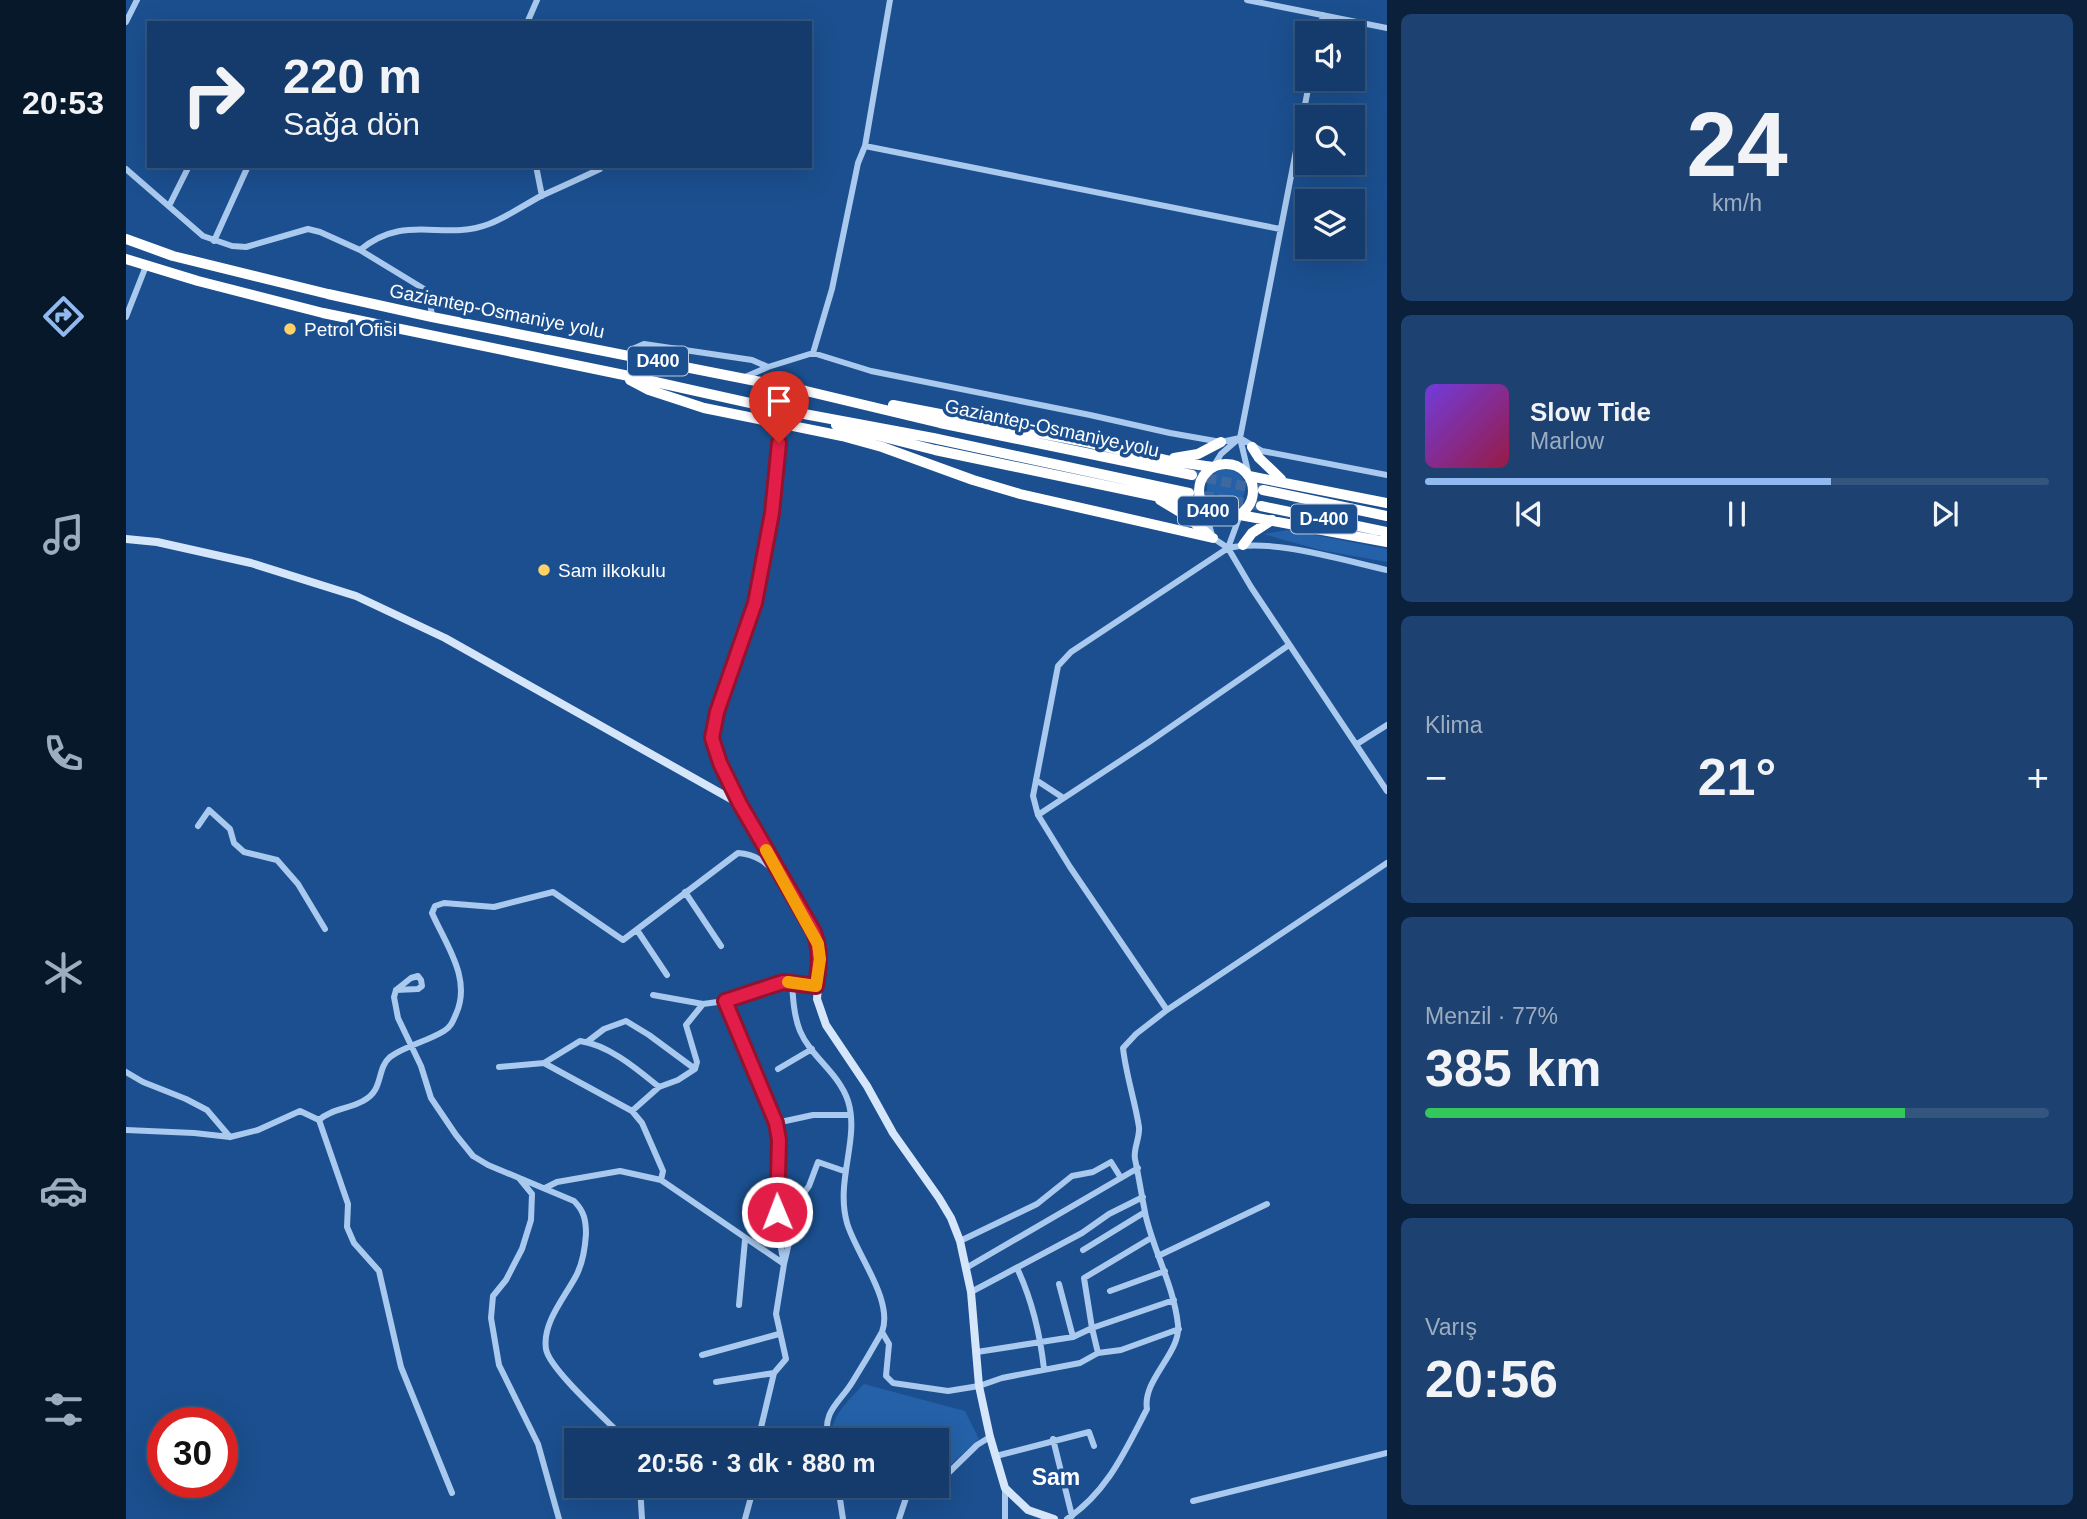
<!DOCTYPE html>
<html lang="tr">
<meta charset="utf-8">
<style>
:root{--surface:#143b6b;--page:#1d4271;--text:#f1f3f6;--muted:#9dadc1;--line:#33557e;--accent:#90b9f0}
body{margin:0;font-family:Helvetica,sans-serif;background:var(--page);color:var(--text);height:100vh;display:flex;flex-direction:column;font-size:26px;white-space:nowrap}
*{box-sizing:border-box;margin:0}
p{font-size:23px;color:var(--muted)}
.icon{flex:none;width:38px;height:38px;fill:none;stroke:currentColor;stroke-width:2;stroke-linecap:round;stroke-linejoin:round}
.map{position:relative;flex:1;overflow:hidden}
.sheet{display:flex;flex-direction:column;gap:14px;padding:14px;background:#0b203b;width:700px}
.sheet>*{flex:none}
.hud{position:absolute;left:21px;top:21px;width:665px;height:147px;border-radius:0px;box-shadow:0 7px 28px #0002,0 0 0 2px var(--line);background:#143b6b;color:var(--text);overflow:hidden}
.fabs{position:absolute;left:1169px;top:21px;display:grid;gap:14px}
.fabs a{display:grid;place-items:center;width:70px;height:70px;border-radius:0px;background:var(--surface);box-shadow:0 7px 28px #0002,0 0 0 2px var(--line);font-size:35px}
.speed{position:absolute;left:21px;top:1407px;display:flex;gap:14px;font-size:35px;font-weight:700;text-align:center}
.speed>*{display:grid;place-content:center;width:91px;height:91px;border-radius:50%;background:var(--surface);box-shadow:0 7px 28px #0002,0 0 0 2px var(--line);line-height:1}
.speed .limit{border:10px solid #d22;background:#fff;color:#111}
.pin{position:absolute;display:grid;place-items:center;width:60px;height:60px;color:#fff;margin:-72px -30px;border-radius:50% 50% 50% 0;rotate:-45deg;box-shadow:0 0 7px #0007}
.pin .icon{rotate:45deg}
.me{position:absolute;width:77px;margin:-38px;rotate:359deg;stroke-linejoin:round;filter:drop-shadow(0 0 5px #0008)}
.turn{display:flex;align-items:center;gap:24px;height:147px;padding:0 21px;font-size:32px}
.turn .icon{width:91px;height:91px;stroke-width:2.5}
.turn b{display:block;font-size:49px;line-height:60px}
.big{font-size:52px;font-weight:800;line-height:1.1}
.sheet .card{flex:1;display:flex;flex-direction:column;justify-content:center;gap:10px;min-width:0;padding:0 24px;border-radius:10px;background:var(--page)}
.sheet .dial{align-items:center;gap:0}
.dial b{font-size:91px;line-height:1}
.song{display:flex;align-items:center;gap:21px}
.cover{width:84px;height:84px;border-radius:10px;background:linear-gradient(135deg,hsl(260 70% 55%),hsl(340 70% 35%))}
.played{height:7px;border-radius:4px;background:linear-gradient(90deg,var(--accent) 65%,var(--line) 65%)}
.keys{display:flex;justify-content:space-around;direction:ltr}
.heat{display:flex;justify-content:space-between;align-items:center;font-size:38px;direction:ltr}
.charge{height:10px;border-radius:5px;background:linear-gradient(90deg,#34c759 77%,var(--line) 0)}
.trip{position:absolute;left:438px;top:1428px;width:385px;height:70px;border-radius:0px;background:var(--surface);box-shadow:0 7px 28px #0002,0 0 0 2px var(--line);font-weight:800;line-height:70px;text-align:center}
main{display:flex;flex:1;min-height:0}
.tabs{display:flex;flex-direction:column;width:126px;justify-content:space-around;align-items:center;background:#08182b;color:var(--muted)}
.tabs .icon{width:49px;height:49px}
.tabs .on{color:var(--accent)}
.tabs b{font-size:32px;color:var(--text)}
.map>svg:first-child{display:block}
.green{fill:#2461a8}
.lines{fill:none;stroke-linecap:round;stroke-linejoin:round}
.highway-tunnel{stroke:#3d69a0;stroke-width:10;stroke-dasharray:10 5;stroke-linecap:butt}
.street{stroke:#a9c9ee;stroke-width:6}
.secondary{stroke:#d6e6fa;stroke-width:8}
.highway{stroke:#fff;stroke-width:10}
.route-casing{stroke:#92132f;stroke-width:18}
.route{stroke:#e11d48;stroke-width:12}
.slow{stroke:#f59e0b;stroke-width:12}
.poi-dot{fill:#ffd166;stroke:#1b4f8f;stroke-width:2.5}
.labels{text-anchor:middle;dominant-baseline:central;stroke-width:7;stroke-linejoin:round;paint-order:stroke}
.shield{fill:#1b4f8f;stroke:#bbcadd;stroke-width:2}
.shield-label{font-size:18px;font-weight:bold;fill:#fff}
.street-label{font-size:19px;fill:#fff;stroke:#1b4f8f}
.poi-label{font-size:19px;fill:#fff;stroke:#1b4f8f;text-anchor:start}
.quarter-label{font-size:23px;font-weight:bold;fill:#fff;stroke:#1b4f8f}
</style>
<main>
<nav class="tabs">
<b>20:53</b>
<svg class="icon on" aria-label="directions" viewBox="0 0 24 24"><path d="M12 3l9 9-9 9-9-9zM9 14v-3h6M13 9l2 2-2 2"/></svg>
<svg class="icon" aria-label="music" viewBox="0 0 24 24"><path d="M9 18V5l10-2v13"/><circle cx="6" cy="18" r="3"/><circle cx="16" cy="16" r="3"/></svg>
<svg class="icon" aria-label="phone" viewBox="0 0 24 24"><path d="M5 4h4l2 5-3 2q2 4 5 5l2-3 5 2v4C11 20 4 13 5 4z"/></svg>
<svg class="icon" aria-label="climate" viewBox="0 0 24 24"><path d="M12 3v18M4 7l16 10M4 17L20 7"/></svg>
<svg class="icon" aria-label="car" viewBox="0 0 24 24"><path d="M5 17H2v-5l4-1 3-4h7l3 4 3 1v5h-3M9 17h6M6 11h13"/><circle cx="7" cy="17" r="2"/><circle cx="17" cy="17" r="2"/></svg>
<svg class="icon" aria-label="filters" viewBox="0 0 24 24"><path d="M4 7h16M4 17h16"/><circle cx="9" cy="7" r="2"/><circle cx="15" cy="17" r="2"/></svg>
</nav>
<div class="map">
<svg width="1261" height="1519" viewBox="0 0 1261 1519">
<rect width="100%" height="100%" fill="#1b4f8f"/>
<!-- green -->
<path class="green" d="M1081 488a19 19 0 1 1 38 0a19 19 0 1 1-38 0Z
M1162,530l99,19v13l-67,-12 -57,-16z
M738,1384l101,27 14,28 -43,39v-38h-104c-4,-22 18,-41 32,-56z"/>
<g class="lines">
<!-- highway-tunnel -->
<path class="highway-tunnel" d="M1066,475l71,15
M1063,493l72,13"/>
<!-- street -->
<path class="street" d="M764,0l-25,146 -7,17 -26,126 -19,64 58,18 219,44 80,18 51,9 19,-4 22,13 125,24
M1121,0l140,28
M0,22l11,-22
M401,23l10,-23
M1193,33l4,-18
M739,146l415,83
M410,166l6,30
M0,169l77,67 29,10 14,1 62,-18 12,3 40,18c46,-38 83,-8 129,-26 18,-7 35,-19 52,-28 20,-9 40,-18 59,-27
M43,206l20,-40
M88,241l34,-75
M234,250l69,42 3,25
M0,317l20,-51
M504,356l5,-8 9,-4 108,16 16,7
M619,377l23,-10 45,-14
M1087,467l8,-13 15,-13
M1123,476l-9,-38 70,-359
M1077,506l10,32 15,10c44,-10 114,12 159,22
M1102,548l23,39 136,204
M1231,744l30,-19
M910,780l26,17
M912,815l111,-73 140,-97
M72,826l11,-16 21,19 4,14 10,9 33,8 21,24 27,45
M559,892l36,54
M511,930l30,45
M666,983c1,16 2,33 8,48 11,26 39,42 48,70 12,38 -13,79 -1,122 9,31 47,77 35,109 -9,16 -19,33 -29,49 -13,22 -31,29 -25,59
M270,990l22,-1 4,-3 -1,-6 -3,-4 -7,2 -15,12 -2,7 4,21 23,48 10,32 25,37 17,21 15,9 86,36c10,10 12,19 12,33 -1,15 -3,29 -10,42 -11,21 -34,47 -30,73 3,20 63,73 80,91
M527,995l50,9
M599,1001l51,122 3,17 -3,51 2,42 6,31 -8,50 10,45 -12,14 -16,67
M1041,1010l-97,-143 -32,-52 -5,-19 25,-130 13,-14 157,-104 12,-33
M461,1042l17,-13 22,-8 23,14 46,34
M418,1063l88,48 10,12 21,48 -2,9
M373,1067l45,-4 36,-22c29,4 57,28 79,46
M652,1069l34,-20
M0,1072l17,10 43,17 21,11 23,27
M506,1111l27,-24 19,-7 17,-11 2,-7 -11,-37 17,-21 22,-3 59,-19 32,4
M650,1123l37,-8h37
M0,1130l68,3 36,4 28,-7 42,-19 19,9
M393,1178l13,16 -1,26 -9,29 -16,31 -13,16 -2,22 8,47 39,79 21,75
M419,1188l12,-6 63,-11 41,9 123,84 15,-64 10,-14 9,-24 26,9
M834,1241l77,-37 35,-28 21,-4 18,-10 10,16
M957,1250l62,-38
M1032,1256l109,-52
M840,1268l172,-100
M891,1268c15,32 23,65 27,101
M933,1284l14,53
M984,1291l55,-20
M845,1292l111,-59 27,-19 34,-17
M613,1305l6,-65
M756,1332l7,12 -3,32 7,7 55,8 31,-5 23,-8 78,-15 18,-10 -6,-25 -8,-50 67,-40
M851,1352l96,-15 19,-9 82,-28
M972,1353l23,-3 58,-21
M576,1355l77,-21
M590,1382l58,-9
M927,1439l19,77
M870,1456l93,-24 5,14
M810,1485l41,-40 13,-8
M514,1486l2,33
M712,1486l5,33
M879,1488v31
M326,1493l-51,-126 -22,-96 -25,-28 -7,-16 1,-23 -29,-84c12,-11 30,-11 44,-19 21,-10 13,-32 27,-44 17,-12 36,-15 54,-26 7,-4 9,-10 12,-17 16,-35 -10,-69 -24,-101l3,-7 9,-3 50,4 59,-15 70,48 115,-87c18,1 29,10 41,23
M1067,1501l194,-48
M619,1519l9,-33
M773,1519l10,-30 9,3 17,-6
M941,1519c41,-28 58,-68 80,-110 -5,-29 34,-56 31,-84 -4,-38 -23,-71 -32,-108 -4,-19 -7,-39 -11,-58 -2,-10 5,-21 4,-32 -4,-26 -13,-52 -16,-79l13,-14 31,-24 220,-147"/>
<!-- secondary -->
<path class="secondary" d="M654,423l-8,90 -17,90 -38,108 -5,27 8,25 20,41 74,128 4,12 2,15 -3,40 9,26 41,61 26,47 46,65 12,20 9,23 11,51 8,94 11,51 15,51 23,22 26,9
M0,539l31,3 94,21 105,33 89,42 293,165"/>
<!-- highway -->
<path class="highway" d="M0,239l47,17 155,38 104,23 374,74 134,32 252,52
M0,259l72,22 125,32 301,62 148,33 161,30 256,55
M504,380l19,10 55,18 138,28 40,11 91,33 47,14 193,44
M767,405l193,37 84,19 43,6
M710,425l99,25 268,56
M1126,447l7,11 22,21
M1048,458l24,-4 23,-12
M1073 491a27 27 0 1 1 54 0a27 27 0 1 1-54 0Z
M1123,476l138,27
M1137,490l124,26
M1034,500l25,15 24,20
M1135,506l126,26
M1114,515l147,27
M1117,545l9,-12 20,-13"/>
</g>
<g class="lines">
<!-- route casing -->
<g class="route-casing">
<path id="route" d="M651,1212l2,-72 -3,-17 -51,-122 58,-19 33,4c3,-19 5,-35 -2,-54l-74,-128 -20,-41 -8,-25 5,-26 38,-109 17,-90 7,-70"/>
</g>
<!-- route -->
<use href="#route" class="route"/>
<!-- slow -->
<path class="slow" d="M640,850l52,94 2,15 -4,27 -28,-4"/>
</g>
<!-- markers -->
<g class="poi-dot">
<circle cx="164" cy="329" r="7"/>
<circle cx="418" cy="570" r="7"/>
</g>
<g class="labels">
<!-- shield labels -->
<g class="shield">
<rect x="502" y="346.5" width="60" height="29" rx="5"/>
<rect x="1052" y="496.5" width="60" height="29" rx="5"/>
<rect x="1165" y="504.5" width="66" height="29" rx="5"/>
</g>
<g class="shield-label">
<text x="532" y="361">D400</text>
<text x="1082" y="511">D400</text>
<text x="1198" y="519">D-400</text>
</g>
<!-- street labels -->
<g class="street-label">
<text transform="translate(371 311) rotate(11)">Gaziantep-Osmaniye yolu</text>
<text transform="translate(926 428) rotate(12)">Gaziantep-Osmaniye yolu</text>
</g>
<!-- poi labels -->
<g class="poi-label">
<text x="178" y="329">Petrol Ofisi</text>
<text x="432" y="570">Sam ilkokulu</text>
</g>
<!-- quarter labels -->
<g class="quarter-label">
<text x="930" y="1477">Sam</text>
</g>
</g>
</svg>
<div class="fabs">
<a><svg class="icon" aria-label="sound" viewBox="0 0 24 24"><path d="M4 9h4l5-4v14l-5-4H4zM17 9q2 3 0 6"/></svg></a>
<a><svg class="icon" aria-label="search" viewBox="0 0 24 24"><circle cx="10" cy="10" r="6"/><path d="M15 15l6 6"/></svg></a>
<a><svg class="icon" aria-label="layers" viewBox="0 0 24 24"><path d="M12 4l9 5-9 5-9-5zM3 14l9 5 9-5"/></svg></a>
</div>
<div class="speed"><div class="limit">30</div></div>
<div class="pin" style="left:653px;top:443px;background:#d93025"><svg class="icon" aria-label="arrive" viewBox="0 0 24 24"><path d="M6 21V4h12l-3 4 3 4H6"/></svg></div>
<svg class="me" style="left:651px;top:1212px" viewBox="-20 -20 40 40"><circle r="17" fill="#e11d48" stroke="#fff" stroke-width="3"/><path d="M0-11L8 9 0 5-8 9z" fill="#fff"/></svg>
<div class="trip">20:56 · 3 dk · 880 m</div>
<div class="hud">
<div class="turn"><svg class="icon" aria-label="right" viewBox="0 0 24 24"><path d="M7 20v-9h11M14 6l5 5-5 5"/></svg><div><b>220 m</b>Sağa dön</div></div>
</div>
</div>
<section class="sheet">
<div class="card dial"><b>24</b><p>km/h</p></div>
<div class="card">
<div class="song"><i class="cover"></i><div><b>Slow Tide</b><p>Marlow</p></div></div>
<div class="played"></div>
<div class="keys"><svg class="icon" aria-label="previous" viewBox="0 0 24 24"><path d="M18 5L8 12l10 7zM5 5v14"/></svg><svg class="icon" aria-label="pause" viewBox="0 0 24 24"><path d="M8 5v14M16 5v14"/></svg><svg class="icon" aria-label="next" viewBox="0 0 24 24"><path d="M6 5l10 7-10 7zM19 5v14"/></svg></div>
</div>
<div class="card"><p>Klima</p>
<div class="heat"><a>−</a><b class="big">21°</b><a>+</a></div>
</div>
<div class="card"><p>Menzil · 77%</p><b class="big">385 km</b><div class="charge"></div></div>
<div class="card"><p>Varış</p><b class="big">20:56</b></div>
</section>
</main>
